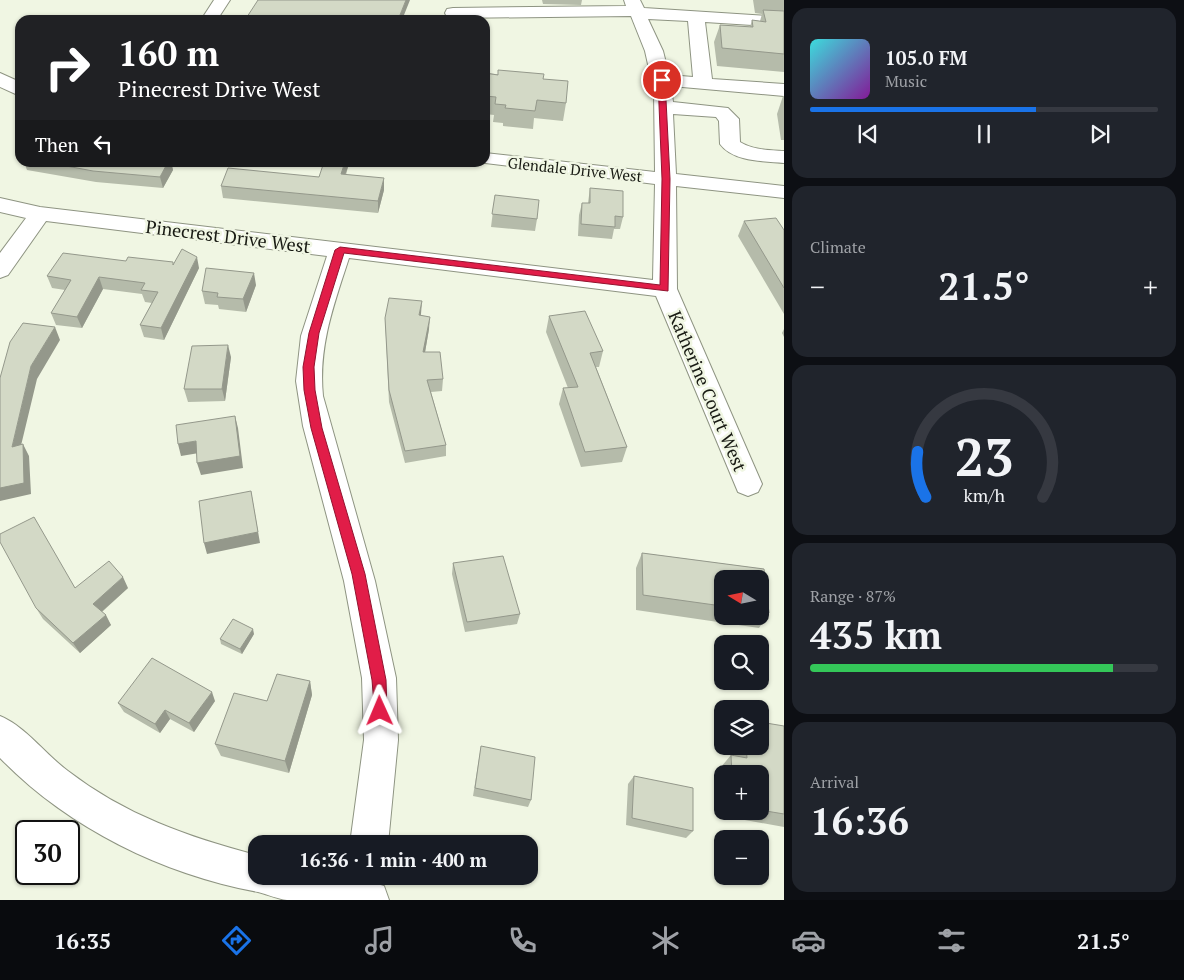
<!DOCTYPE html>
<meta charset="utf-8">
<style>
:root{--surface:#171b24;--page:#20242c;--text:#f1f3f6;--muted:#9ea1a6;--line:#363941;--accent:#1a73e8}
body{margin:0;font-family:"PT Serif",serif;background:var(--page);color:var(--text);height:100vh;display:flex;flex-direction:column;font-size:19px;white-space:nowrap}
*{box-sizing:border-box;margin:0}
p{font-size:16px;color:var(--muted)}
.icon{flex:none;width:28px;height:28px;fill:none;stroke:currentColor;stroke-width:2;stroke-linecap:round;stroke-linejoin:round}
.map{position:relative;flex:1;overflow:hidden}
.side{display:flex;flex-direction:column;gap:8px;padding:8px;background:#0d0f14;width:400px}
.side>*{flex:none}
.banner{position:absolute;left:15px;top:15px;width:475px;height:152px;border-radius:15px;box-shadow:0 1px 4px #0004;background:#202124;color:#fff;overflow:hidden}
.needle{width:32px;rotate:280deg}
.fabs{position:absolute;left:714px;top:570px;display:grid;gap:10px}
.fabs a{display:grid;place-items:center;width:55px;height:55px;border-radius:10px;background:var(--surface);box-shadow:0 1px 4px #0004;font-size:25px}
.speed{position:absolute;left:15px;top:820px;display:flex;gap:10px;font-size:25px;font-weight:700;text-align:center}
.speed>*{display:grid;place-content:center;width:65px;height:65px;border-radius:50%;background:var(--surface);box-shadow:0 1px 4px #0004;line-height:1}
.speed .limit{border:2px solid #111;border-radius:8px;background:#fff;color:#111}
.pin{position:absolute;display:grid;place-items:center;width:42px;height:42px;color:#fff;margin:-21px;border:2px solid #fff;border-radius:50%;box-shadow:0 1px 5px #0007}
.me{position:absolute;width:55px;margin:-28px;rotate:359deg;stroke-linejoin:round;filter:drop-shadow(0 0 4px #0008)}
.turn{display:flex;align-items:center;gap:18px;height:105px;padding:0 20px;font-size:22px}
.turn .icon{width:65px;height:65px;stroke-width:2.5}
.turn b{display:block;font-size:35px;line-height:42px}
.then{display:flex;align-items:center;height:48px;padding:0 20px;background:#0003;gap:10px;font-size:19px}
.big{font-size:38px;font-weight:600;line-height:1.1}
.side .widget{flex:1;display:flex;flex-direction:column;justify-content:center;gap:8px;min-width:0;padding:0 18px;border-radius:15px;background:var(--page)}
.side .dial{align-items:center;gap:0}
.dial svg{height:130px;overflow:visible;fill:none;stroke:var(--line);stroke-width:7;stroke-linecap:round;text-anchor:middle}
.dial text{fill:var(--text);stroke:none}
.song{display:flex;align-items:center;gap:15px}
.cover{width:60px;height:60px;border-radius:8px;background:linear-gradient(135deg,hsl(180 70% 55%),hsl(290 70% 35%))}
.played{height:5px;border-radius:2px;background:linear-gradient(90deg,var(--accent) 65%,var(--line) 65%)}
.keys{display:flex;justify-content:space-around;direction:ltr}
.heat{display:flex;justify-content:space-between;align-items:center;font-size:28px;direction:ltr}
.charge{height:8px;border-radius:4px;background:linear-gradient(90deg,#34c759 87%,var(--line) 0)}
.trip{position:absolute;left:248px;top:835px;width:290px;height:50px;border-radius:15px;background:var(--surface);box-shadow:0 1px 4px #0004;font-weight:600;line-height:50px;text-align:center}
.tab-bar{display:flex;height:80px;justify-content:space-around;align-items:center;background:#090b0e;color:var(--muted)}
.tab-bar .icon{width:35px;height:35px}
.tab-bar .on{color:var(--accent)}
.tab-bar b{font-size:22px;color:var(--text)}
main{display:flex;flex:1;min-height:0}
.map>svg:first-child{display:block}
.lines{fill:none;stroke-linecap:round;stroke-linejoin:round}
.minor-casing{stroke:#8e9482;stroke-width:2}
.minor{fill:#fff;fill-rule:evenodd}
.wall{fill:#b5bbaa;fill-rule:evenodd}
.shaded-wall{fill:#94988b}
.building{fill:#d3d9c6;stroke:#94988b}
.route{fill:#e11d48;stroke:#92132f}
.labels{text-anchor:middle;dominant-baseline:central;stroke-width:5;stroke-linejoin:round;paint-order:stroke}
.far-street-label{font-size:15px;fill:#181a13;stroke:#f0f6e3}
.street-label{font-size:18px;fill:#181a13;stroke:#f0f6e3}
</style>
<main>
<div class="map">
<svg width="784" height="900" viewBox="0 0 784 900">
<rect width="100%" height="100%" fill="#f0f6e3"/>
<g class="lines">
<!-- minor casing -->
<g class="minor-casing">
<path id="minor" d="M214,0h16l-13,20h-16z
M624,0h16l4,8 140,9v10l-79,-5 7,57 72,5v12l-113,-10 2,16 55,6 11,11 1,23c13,8 29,8 44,9v12c-20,-2 -51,-1 -64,-19l-1,-23 -3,-4 -43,-3 3,60 108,12v12l-108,-12 1,103 85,195 -4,8 -10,4 -10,-4 -82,-196 -307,-38c-15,46 -31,89 -26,138l52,185 21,97 2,62 -10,104h-38l14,-104 -2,-62 -18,-97 -41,-155 -7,-45 5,-45 26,-80 -281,-35 -38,54 -8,3v-25l26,-35 -26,-6v-14l40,9 613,73 2,-96 -178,-22h8v-9l170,19 -1,-81 -9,-40 -14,-35 -178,2 -6,-1 -2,-4 2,-4 6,-1 173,-2zM648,19l40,2 5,56 -24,-2 -6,-24z
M0,73l20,9v14l-20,-9z
M0,716c25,10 46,39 68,55 57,44 120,66 188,84v21h94l34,10 5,14c-33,0 -68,0 -102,0 -10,-1 -20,-6 -29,-8 -96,-18 -190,-64 -258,-134z"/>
</g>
<!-- minor -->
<use href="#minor" class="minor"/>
</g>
<!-- wall -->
<path class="wall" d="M542,0h40l-1,5 -38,-1z
M753,0h31v72l-67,-6 -3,-24 6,-17 30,2 2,-7 8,1 2,-7 -7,-1z
M485,73l58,6 23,24 -3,18 -29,-3 -1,11 -30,-3v-3l-10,-1 1,-7 -9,-1z
M783,96h1v44h-3l-4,-26z
M24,162h147l2,8 -10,18 -67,-6 -69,-12z
M348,167l-2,8 38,15 -6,23 -155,-15 -2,-12 98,-9z
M590,188l33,29 -3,12h-6l-2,10 -34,-3 1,-21 3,-12h6z
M495,195l42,24 -2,12 -44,-4z
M744,221l40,9v84l-46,-78z
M126,261l47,3 26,4 -35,72 -20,-3 -4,-12 12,-22 -7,-1 -3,-8 -39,-5 -21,39 -26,-3 -5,-12 14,-23 -13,-2 -5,-12z
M256,285l-10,27 -27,-3 -1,-4 -13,-1 -3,-13z
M421,316l8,13 -4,23 18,27 -1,12 -11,1 15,53v11l-41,7 -16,-61 -4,-84z
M549,316l54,35 -4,16h-3l31,80 -5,15 -41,5 -22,-63 4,-16h5l-22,-56z
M784,329v8l-2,-4z
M231,357l-6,44 -37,1 -4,-13z
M642,553l122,16 5,44 -10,15 -123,-18v-42zM722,579h38v37h-38z
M453,563l67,51 -3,10 -52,8 -13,-58z
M75,588h53l-26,24 9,13 -31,28 -37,-34 -7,-11z
M254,634l-12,20 -21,-10 -1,-5z
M310,681l2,14 -23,78 -68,-17 -6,-12 52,-43z
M215,701l-21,31 -24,-13 -10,14 -36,-21 -6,-9z
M784,726v101l-61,-11v-5h37v-37h-38v29l-1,-36 10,-12 4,1v-8l1,-2h24z
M481,746l50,54 -3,7 -55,-11z
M634,776l59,55 -7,7 -60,-13 2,-41z"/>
<!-- shaded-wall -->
<path class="shaded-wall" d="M406,0h4l-8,20h-4z
M168,162h3l2,8 -10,18 -3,-11z
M345,162h3v5l-7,19v-12z
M384,178v12l-6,23v-12z
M197,257l2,11 -35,72 -3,-12z
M254,273l2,12 -10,27 -3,-13z
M99,277l4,12 -21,39 -5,-11z
M422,301l-1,13 -2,14v-13z
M430,317l-1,12 -6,35v-12z
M55,327l5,13 -23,39 -19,79 -6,-11 19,-81z
M228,345l3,12 -6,44 -3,-12z
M235,416l3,12 5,40 -42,7 -4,-12z
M196,441l3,12 -18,3 -3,-12z
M23,444l6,12 2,38 -31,7v-13z
M251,491l9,52 -53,11 -3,-11z
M123,577l5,11 -29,26 -6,-10z
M106,615l5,10 -31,28 -7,-10z
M253,629l1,5 -12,20 -2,-5z
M310,681l2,14 -23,78 -4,-12z
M212,692l3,9 -21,31 -5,-9z
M165,710l5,9 -10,14 -5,-9z"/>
<!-- building -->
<path class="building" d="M258,0h148l-8,20h-153z
M763,10l21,1v43l-62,-6 -2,-23 33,2 -1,-7 14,2z
M498,70l46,4 -1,5 25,2 -2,22 -29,-3 -2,11 -30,-3 1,-3 -11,-1 1,-7 -11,-1v-23l13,2z
M45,162h123l-8,15 -67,-6z
M324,162h21l-4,12 43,4 -6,23 -157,-15 7,-18 91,9z
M590,188l33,3v26l-8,-1v11l-34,-3 1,-21h8z
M495,195l44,5 -2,19 -45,-5z
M776,218l8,12v58l-40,-67z
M182,249l15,8 -36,71 -21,-3 18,-33 -17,-2 4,-7 -46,-6 -22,40 -26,-4 20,-33 -24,-4 16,-23 63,8 2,-4 45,5v3z
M206,268l48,5 -11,26 -26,-2 1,-4 -16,-2z
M389,298l33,3 -3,14 11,2 -7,35h17l3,27 -16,1 19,65 -41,6 -16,-61 -4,-72z
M585,311l18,40 -13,2 37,94 -42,5 -22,-64 15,-1 -29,-71z
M23,323l32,4 -24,39 -19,81 11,-3 1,39 -24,5v-110l10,-36z
M228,345l-6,44h-38l8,-43z
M235,416l5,40 -43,7 -1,-22 -18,3 -2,-19z
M251,491l7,41 -54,11 -5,-42z
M34,517l41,71 34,-27 14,16 -30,27 13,11 -33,28 -37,-35 -36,-66v-8z
M642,553l122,16 5,44 -9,-2v-32h-38v27l-79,-11z
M503,556l17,58 -53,8 -14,-59z
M233,619l20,10 -13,20 -20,-10z
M152,658l60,34 -23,31 -24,-13 -10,14 -37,-21z
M277,674l33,7 -25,80 -70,-17 19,-51 33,8z
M760,722l24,4v88l-24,-4v-36h-28l-1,-19 16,3 -1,-12h14z
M481,746l54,11 -4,43 -56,-12z
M634,776l59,12v43l-61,-13z"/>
<!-- route -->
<path class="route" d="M662,78l3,2 5,99 -2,112 -324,-38 -25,80 -5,34 1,23 7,38 43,146 21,106 1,31 -2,5 -5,2 -5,-2 -3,-36 -20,-106 -41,-146 -7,-38 -1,-23 6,-34 26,-83 5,-3 320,38 2,-106 -4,-99z"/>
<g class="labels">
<!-- far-street labels -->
<g class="far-street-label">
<text transform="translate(575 169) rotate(6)">Glendale Drive West</text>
</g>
<!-- street labels -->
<g class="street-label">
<text transform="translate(228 236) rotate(7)">Pinecrest Drive West</text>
<text transform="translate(708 391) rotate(67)">Katherine Court West</text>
</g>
</g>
</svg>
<div class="fabs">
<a><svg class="needle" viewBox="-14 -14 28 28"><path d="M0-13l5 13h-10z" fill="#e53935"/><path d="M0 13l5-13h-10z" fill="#9ea1a6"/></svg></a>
<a><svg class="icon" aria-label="search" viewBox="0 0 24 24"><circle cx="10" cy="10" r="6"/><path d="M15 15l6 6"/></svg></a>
<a><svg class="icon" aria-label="layers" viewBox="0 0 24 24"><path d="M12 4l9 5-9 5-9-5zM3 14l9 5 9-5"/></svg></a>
<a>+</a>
<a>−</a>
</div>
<div class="speed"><div class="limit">30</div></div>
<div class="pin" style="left:662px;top:80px;background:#d93025"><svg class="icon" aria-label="arrive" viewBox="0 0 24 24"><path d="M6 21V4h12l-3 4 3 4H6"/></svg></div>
<svg class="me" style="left:380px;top:711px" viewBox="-20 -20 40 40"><path d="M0-17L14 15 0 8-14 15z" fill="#e11d48" stroke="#fff" stroke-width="4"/></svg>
<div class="trip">16:36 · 1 min · 400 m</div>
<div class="banner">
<div class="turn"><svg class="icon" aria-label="right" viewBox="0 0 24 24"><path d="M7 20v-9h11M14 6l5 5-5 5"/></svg><div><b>160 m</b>Pinecrest Drive West</div></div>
<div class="then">Then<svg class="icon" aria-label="left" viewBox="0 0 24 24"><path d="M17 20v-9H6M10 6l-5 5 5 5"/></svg></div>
</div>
</div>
<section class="side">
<div class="widget">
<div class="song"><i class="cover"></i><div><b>105.0 FM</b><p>Music</p></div></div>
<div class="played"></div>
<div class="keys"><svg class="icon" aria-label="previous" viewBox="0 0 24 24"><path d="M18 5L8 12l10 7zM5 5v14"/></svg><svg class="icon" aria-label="pause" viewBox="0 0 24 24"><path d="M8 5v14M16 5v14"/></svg><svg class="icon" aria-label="next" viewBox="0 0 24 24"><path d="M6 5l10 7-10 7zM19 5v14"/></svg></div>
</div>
<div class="widget"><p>Climate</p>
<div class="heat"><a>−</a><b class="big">21.5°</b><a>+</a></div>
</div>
<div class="widget dial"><svg viewBox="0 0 100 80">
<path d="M14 69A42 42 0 1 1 86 69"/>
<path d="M14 69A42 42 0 0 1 9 41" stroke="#1a73e8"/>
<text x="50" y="56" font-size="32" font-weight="700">23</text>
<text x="50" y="72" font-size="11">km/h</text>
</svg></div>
<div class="widget"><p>Range · 87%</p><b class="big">435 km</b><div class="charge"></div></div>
<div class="widget"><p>Arrival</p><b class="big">16:36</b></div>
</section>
</main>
<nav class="tab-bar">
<b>16:35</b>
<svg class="icon on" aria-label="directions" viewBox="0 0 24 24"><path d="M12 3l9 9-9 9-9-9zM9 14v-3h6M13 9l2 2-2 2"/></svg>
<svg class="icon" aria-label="music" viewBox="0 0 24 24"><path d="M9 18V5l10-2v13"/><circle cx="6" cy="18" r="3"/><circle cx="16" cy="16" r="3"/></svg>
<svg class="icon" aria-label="phone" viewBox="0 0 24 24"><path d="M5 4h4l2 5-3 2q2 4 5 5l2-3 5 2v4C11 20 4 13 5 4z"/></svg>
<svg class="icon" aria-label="climate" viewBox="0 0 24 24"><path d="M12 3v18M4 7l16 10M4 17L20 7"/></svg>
<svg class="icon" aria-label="car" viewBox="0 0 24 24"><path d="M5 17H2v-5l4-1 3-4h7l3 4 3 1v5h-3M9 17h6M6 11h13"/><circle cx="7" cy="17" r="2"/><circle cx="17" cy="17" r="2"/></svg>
<svg class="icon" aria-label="filters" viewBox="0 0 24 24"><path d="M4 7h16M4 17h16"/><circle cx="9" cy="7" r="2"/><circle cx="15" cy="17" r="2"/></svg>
<b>21.5°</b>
</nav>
